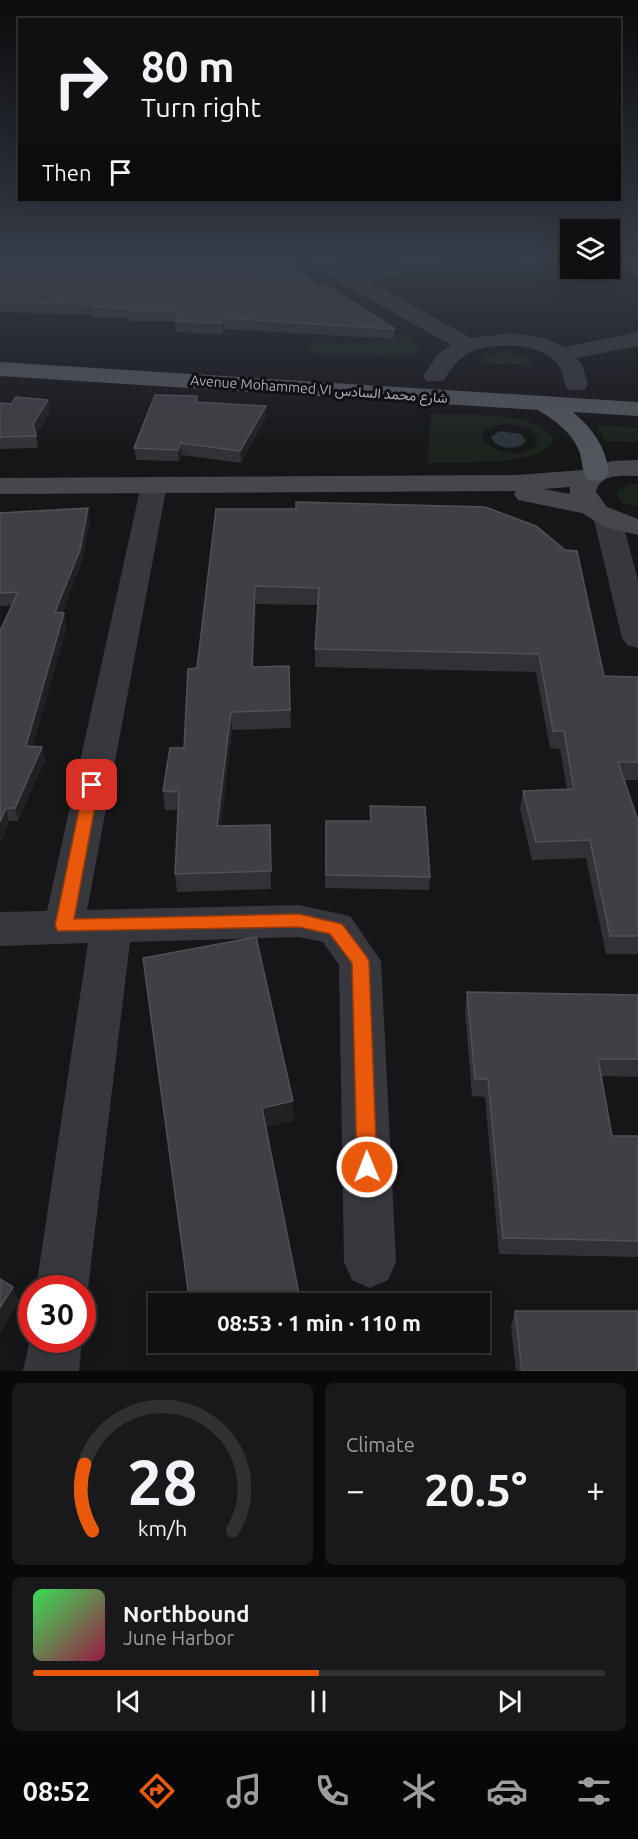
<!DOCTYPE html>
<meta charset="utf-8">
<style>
:root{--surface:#101012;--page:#19191b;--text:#f1f3f6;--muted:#9c9d9f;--line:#303032;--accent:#ea580c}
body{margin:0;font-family:Ubuntu,Vazirmatn,sans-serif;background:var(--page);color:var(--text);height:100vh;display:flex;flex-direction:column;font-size:22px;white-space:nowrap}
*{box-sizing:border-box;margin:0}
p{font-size:20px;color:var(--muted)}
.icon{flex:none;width:33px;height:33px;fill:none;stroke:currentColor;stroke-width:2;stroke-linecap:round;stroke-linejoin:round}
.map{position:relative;height:1371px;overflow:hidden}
.side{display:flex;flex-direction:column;gap:12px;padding:12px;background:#09090a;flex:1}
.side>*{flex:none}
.guide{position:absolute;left:18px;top:18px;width:603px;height:183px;border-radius:0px;box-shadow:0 6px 24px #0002,0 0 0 2px var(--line);background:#101012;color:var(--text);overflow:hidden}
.tools{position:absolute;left:560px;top:219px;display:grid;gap:12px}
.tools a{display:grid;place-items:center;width:60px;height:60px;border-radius:0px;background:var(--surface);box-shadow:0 6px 24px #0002,0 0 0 2px var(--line);font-size:30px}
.speed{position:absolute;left:18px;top:1275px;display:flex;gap:12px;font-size:30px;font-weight:700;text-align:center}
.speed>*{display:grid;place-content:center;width:78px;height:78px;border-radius:50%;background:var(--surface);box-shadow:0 6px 24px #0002,0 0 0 2px var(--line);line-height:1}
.speed .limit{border:9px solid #d22;background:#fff;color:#111}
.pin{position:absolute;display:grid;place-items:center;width:51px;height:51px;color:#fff;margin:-26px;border-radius:12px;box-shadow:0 3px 9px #0006}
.me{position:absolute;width:66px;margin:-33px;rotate:359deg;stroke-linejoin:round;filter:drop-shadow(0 0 4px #0008)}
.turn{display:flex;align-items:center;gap:21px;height:126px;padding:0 24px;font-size:27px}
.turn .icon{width:78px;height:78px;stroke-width:2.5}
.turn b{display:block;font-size:42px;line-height:51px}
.then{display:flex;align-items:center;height:57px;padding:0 24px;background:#0003;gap:12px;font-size:22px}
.big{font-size:45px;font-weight:700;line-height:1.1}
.side .card{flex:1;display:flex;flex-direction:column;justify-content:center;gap:9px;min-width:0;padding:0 21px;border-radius:9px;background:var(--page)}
.side .dial{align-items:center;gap:0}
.dial svg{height:156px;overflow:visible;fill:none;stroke:var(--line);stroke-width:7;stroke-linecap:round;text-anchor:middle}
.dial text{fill:var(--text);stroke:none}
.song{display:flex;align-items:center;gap:18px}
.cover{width:72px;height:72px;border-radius:9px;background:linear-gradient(135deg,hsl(130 70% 55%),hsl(340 70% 35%))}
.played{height:6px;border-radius:3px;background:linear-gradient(90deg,var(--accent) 50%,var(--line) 50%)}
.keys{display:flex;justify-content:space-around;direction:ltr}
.heat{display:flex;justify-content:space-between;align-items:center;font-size:33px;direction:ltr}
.side .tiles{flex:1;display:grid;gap:12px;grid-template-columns:1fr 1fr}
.card:last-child{grid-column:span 2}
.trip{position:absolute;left:148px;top:1293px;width:342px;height:60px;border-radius:0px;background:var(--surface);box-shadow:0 6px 24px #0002,0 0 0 2px var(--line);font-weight:700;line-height:60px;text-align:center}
.tabs{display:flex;height:96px;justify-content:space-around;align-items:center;background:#060607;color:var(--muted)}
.tabs .icon{width:42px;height:42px}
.tabs .active{color:var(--accent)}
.tabs b{font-size:27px;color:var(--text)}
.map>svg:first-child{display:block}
.green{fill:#1c231d;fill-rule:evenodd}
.water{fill:#2c353c}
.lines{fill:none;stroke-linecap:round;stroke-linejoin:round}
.street{fill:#37383d;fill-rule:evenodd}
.secondary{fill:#45474d;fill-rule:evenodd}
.primary{fill:#53555c;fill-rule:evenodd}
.wall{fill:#323236}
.shaded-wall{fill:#212124}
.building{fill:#3f3f44;stroke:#4f5156;stroke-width:1.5}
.route{fill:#ea580c;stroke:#983908;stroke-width:1.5}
.labels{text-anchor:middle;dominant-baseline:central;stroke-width:6;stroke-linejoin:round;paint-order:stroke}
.far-street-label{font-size:14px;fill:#a8adb8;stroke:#111113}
</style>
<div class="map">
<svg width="638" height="1371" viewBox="0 0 638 1371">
<rect width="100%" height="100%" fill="#161618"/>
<!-- green -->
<path class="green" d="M401,334l17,13v6l-17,4 -94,-4 4,-12 52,3z
M504,353l23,5 6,7 -54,-2 5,-7z
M431,414c29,1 110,-4 122,26 -8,27 -100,22 -126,23zM510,424l20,5 7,7v8c-14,15 -40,9 -55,-3l1,-10 14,-6z
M596,425l42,3v14l-33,-1z
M629,484h9v23c-10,-2 -22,-4 -21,-16z"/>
<!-- water -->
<path class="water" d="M500,431l21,3 5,7c-9,10 -29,9 -35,-4z"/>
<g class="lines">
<!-- street -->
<path class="street" d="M305,259h24l25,14 56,-14h34l-3,4 -72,18 102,57 41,-5 32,5 21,9 73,-15v14l-62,12 7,8 5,19 -4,5h-16c-5,-7 -4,-15 -8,-22 -14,-26 -64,-26 -87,-17 -15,7 -21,17 -30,30h-16l-4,-5 15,-22 13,-9 -108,-61z
M154,477l9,2 4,6 -80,425 212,-5 51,11 31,45 15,301 -8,18 -18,8 -18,-8 -8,-18 -5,-297 -16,-23 -24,-5 -169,5 -42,346 -6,14v-14h-46l52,-345 -88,3v-34l47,-1 94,-426 4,-6z
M608,512l10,2 4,6 16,60v68l-11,-3 -5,-7 -28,-118 4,-6z
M32,1331v9h50l-3,31h-56z"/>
<!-- secondary -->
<path class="secondary" d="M638,460v16c-15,0 -38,-3 -42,16l11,15 31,12v16l-33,-8 -23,-14 -64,-13 -4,-6 2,-3 -516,3v-16l517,-3 66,-5 29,-9zM570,487v7l-27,-5z"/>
<!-- primary -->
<path class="primary" d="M0,362l638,40v14l-65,-4c20,17 33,35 36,61l-4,6 -9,2 -9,-2c-6,-9 -4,-19 -8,-28 -7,-19 -25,-31 -41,-41l-538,-34z"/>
</g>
<!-- wall -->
<path class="wall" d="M0,259l318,27 77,43 -1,10 -170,-10 -1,5 -47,-2 -1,-11h-46v-3h-36v-3l-93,-3z
M509,259h61v5l-34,9z
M638,259v17l-7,-3 2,-13z
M197,396l1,6 68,4v11l-25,46 -59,-8 -3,6 -43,-1 -2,-12z
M0,403l50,9 -14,23 2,13 -38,1z
M216,509l388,167 34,1v103h-14l14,41v133h-32l-20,-96 -54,2 -12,-51 3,-18 44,-2 -7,-40 -10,-1 -14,-76 -221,-5v-18l3,-44 -62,-1 -3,63 36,-1 2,62 -59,2 -11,96 49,-1 1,64 -94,3 -2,-18 3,-64h-13l-2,-19 21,-43 13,-80z
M0,513l90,7 -8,42 -20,51 5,13 -35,121h10l3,13 -27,61h-9l-9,23 12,-239 -12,1z
M370,806l60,71 -1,13 -104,-2 1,-67h44z
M467,992l171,3v82l-36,-1 10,60h26v121l-139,-3 -14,-157 -13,-1 -7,-86z
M515,1311l123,60h-122l-5,-45z"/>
<!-- shaded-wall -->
<path class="shaded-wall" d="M553,259h17v5l-34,9 1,-10z
M224,318v11l-1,5 -1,-11z
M48,400l2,12 -15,24 -2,-12z
M266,406v11l-25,46 -1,-12z
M181,443l1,12 -3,6 -1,-11z
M88,508l2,12 -8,42 -24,63 -3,-13z
M255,586l1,18 -3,80 -1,-17z
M64,613l3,13 -38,134 -3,-14z
M231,712l1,18 -13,114 -2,-18z
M42,747l3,13 -27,61 -3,-13z
M6,808l3,13 -9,23v-22z
M293,1101l1,20 -31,7 -1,-20z
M13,1287l6,15 -19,31v-26z
M196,1342h55l-53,13z"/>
<!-- building -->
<path class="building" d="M0,259h288l30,27 4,-3 73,46 -171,-11 -2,5 -47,-2 4,-10h-51l1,-3 -37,-1 1,-3 -93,-2z
M529,259h24l-16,4z
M155,395l42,1 -1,6 70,4 -26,45 -59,-8 -3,7 -44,-2z
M16,397l32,3 -15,24 3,12 -36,1v-34l11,1z
M296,502l189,5 51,19 29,24 12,1 27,125 34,1v85h-20l20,59v115h-28l-20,-96 -54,2 -13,-51 51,-2 -10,-58h-11l-14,-77 -224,-5 4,-61 -64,-2 -3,81 37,-1 1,44 -59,2 -14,114 53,-1 1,46 -96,3 4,-82 -16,-1 7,-43h14l4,-79 9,-1 19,-159h80z
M88,508l-8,42 -25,62 9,1 -38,133 16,1 -27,61h-9l-6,14v-191l18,-39 -18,1v-80z
M370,806l55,1 5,70 -104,-2v-54h45z
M256,937l37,164 -31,7 39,196h-111l-47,-346z
M467,992l171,3v64h-40l14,77h26v105l-135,-3 -15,-159h-13z
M0,1279l13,8 -13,20z
M515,1311h123v60h-116z"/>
<!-- sky -->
<linearGradient id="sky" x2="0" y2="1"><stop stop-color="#0c0c0d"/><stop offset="0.57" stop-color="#363c48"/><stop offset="1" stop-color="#363c48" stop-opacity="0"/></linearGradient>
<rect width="638" height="451" fill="url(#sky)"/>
<!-- route -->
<path class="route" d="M92,780l7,5 -25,134 225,-5 43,10 24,32 3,5 8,206 -3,7 -7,3 -7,-3 -3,-7 -5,-204 -22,-29 -31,-7 -241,4 -3,-5 29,-141z"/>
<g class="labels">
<!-- far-street labels -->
<g class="far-street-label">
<text transform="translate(319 389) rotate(4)">Avenue Mohammed VI شارع محمد السادس</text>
</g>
</g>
</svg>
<div class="tools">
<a><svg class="icon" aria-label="layers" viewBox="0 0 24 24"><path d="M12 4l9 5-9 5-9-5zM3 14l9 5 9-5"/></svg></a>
</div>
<div class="speed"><div class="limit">30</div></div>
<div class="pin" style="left:92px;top:785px;background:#d93025"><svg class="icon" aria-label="arrive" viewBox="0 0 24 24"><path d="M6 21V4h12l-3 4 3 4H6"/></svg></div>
<svg class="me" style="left:367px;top:1167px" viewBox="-20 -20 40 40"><circle r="17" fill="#ea580c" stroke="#fff" stroke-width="3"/><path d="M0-11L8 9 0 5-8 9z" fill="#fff"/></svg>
<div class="trip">08:53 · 1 min · 110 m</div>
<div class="guide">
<div class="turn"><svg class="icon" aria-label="right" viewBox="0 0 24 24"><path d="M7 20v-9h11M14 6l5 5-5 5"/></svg><div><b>80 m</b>Turn right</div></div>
<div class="then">Then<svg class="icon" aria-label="arrive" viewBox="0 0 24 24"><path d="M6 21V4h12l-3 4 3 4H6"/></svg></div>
</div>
</div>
<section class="side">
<div class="tiles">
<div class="card dial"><svg viewBox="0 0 100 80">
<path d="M14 69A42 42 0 1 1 86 69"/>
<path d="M14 69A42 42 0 0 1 10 35" stroke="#ea580c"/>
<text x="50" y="56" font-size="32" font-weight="700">28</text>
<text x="50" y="72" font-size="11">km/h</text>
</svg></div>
<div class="card"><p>Climate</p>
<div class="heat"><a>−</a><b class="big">20.5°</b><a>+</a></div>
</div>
<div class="card">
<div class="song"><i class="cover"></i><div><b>Northbound</b><p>June Harbor</p></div></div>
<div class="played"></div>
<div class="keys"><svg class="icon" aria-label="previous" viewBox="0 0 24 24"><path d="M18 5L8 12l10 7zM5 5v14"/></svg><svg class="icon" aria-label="pause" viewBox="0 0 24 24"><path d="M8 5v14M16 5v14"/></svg><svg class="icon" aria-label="next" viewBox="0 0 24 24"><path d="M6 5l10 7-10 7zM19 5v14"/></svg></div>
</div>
</div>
</section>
<nav class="tabs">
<b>08:52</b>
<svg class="icon active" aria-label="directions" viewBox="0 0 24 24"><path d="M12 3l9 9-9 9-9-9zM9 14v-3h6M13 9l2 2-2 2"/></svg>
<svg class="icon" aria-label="music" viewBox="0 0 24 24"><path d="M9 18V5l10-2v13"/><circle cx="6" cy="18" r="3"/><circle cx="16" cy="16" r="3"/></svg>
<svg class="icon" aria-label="phone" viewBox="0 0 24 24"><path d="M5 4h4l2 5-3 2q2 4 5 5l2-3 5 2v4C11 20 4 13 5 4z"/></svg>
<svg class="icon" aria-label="climate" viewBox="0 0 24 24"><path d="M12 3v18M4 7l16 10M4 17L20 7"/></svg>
<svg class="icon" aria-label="car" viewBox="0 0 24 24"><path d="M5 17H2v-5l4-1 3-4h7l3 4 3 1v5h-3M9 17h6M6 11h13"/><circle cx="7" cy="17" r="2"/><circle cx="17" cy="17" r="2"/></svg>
<svg class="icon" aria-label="filters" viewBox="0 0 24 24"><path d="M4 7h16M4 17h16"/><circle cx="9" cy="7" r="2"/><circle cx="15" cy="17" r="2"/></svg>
</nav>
